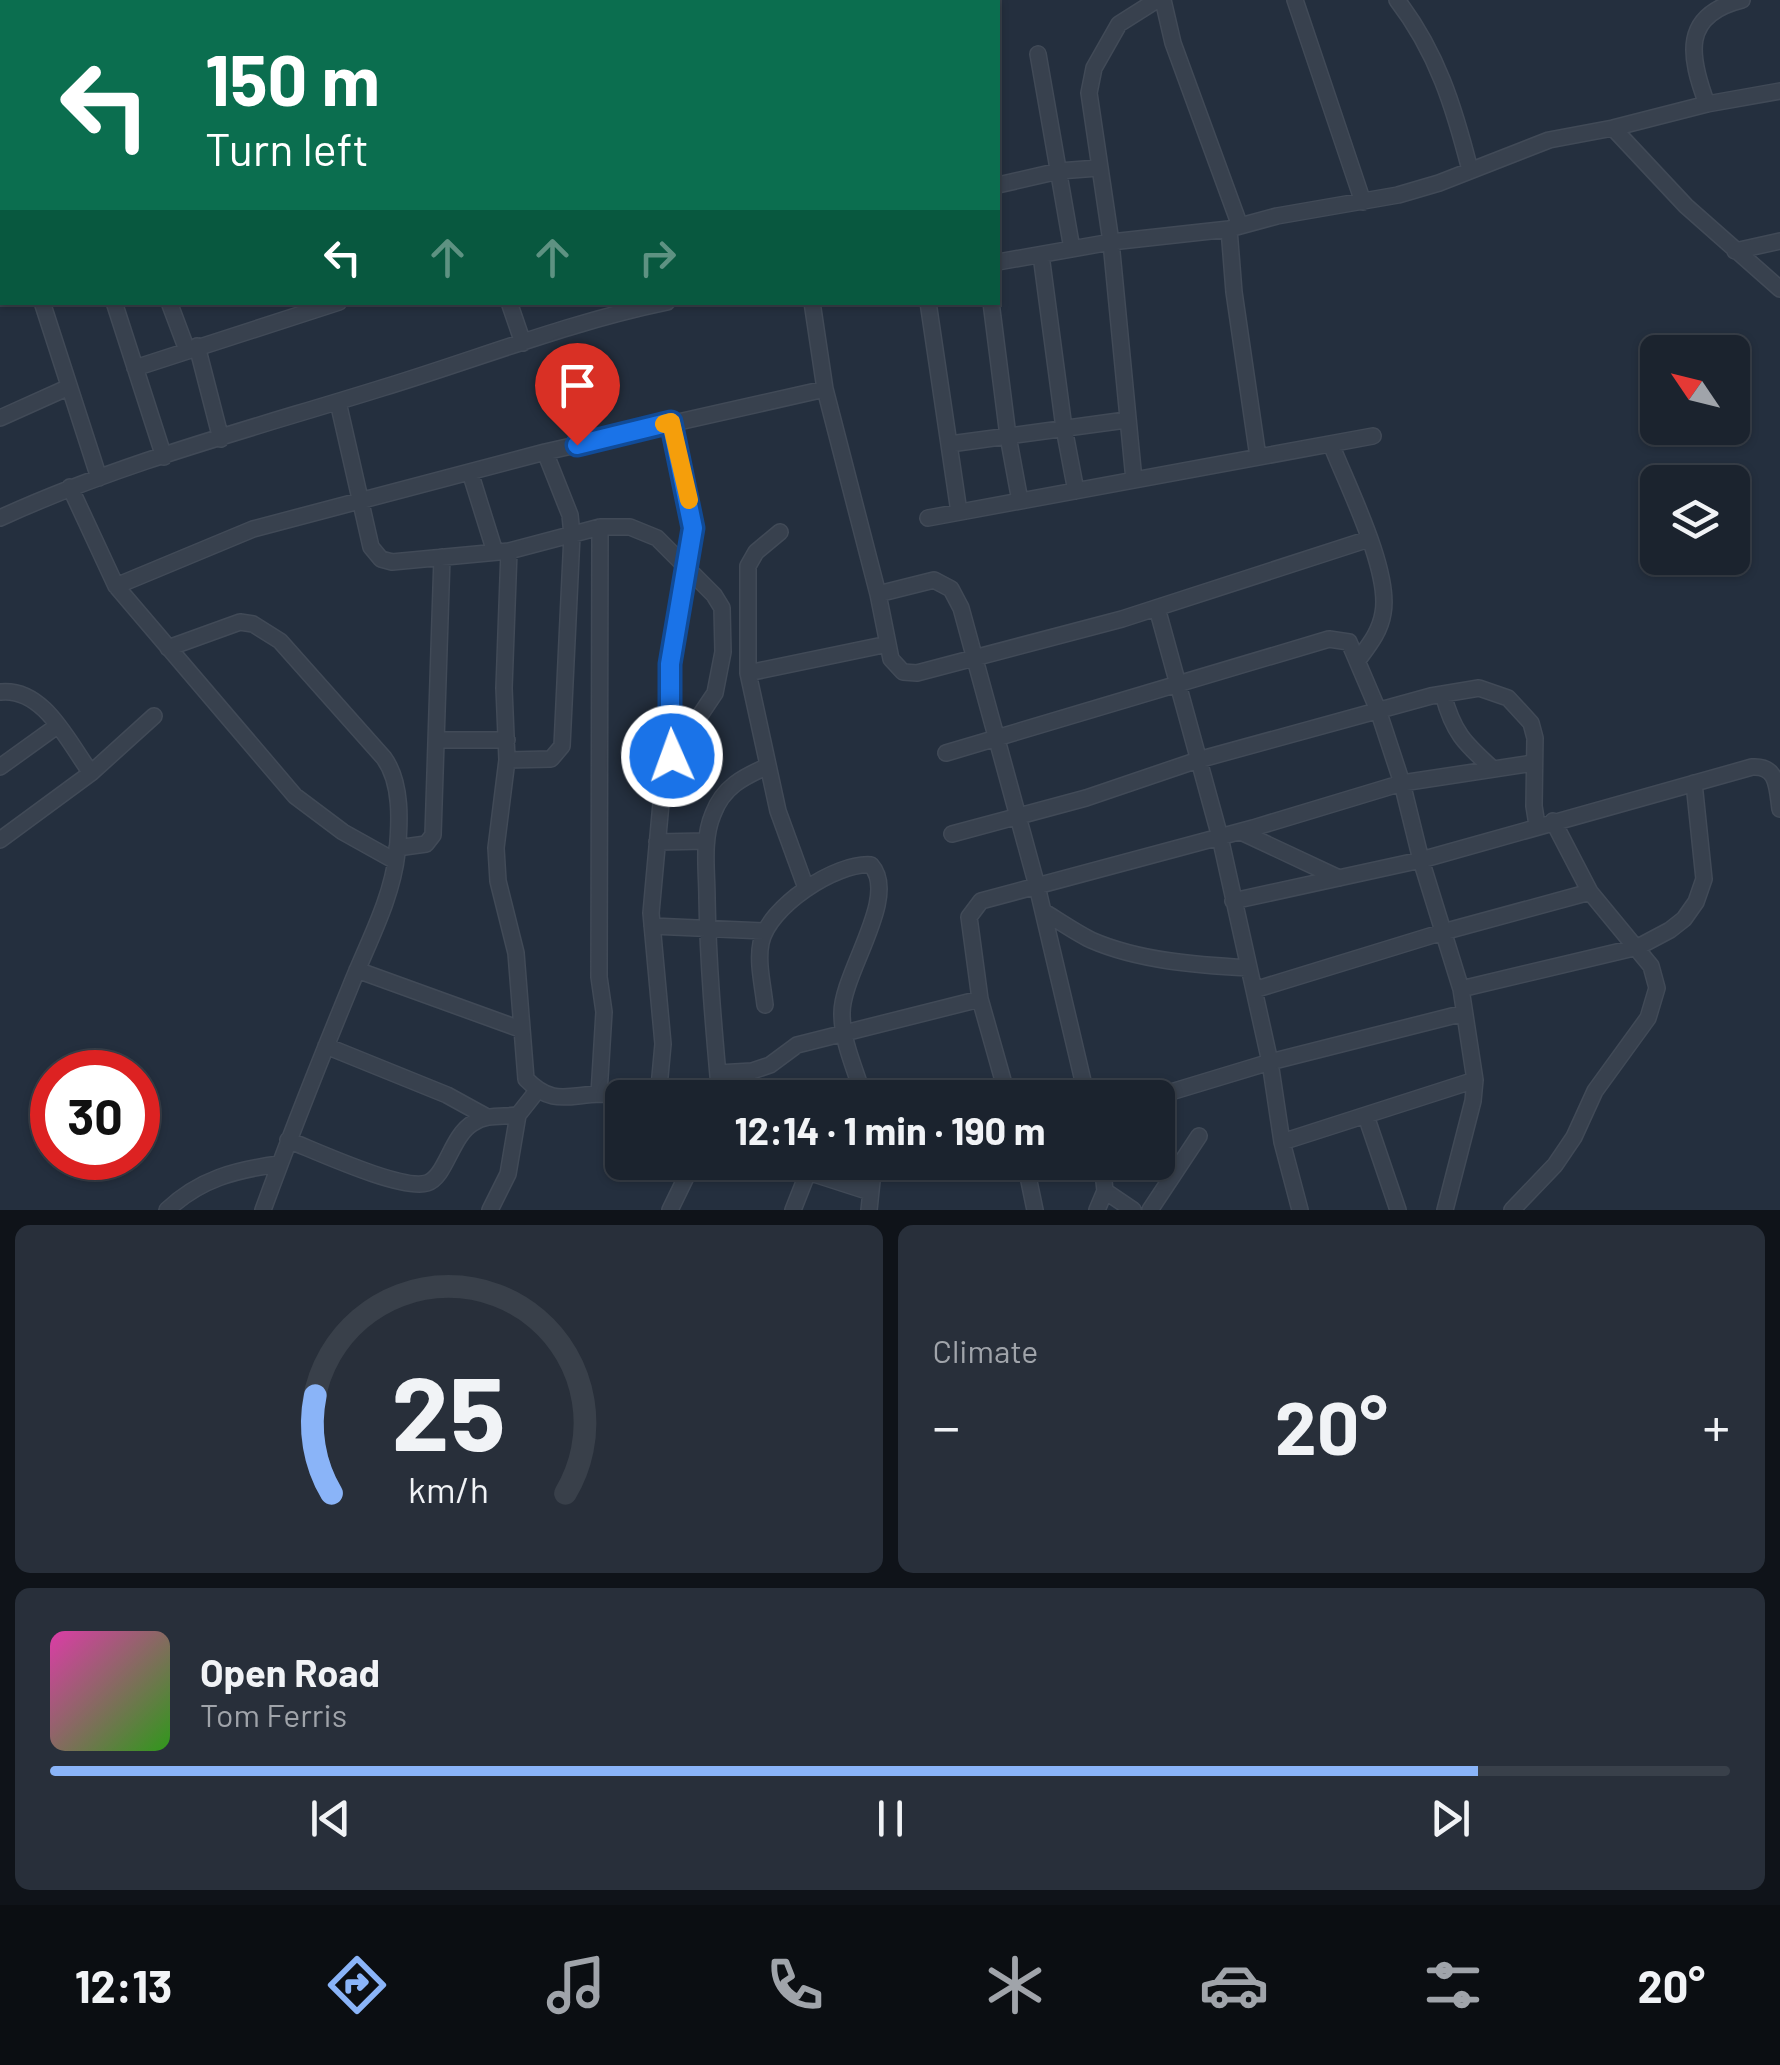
<!DOCTYPE html>
<meta charset="utf-8">
<style>
:root{--surface:#1b232e;--page:#282f3a;--text:#f1f3f6;--muted:#a0a4aa;--line:#39404a;--accent:#8ab4f8}
body{margin:0;font-family:Barlow,sans-serif;background:var(--page);color:var(--text);height:100vh;display:flex;flex-direction:column;font-size:38px;white-space:nowrap}
*{box-sizing:border-box;margin:0}
p{font-size:32px;color:var(--muted)}
.icon{flex:none;width:55px;height:55px;fill:none;stroke:currentColor;stroke-width:2;stroke-linecap:round;stroke-linejoin:round}
.map{position:relative;height:1210px;overflow:hidden}
.drawer{display:flex;flex-direction:column;gap:15px;padding:15px;background:#0f1319;flex:1}
.drawer>*{flex:none}
.guide{position:absolute;left:0px;top:0px;width:1000px;height:305px;box-shadow:0 2px 8px #0004,0 0 0 2px var(--line);background:#0b6e4f;color:#fff;overflow:hidden}
.needle{width:65px;rotate:305deg}
.fabs{position:absolute;left:1640px;top:335px;display:grid;gap:20px}
.fabs a{display:grid;place-items:center;width:110px;height:110px;border-radius:15px;background:var(--surface);box-shadow:0 2px 8px #0004,0 0 0 2px var(--line);font-size:50px}
.speed{position:absolute;left:30px;top:1050px;display:flex;gap:20px;font-size:50px;font-weight:700;text-align:center}
.speed>*{display:grid;place-content:center;width:130px;height:130px;border-radius:50%;background:var(--surface);box-shadow:0 2px 8px #0004,0 0 0 2px var(--line);line-height:1}
.speed .limit{border:15px solid #d22;background:#fff;color:#111}
.pin{position:absolute;display:grid;place-items:center;width:85px;height:85px;color:#fff;margin:-102px -42px;border-radius:50% 50% 50% 0;rotate:-45deg;box-shadow:0 0 10px #0007}
.pin .icon{rotate:45deg}
.me{position:absolute;width:110px;margin:-55px;rotate:358deg;stroke-linejoin:round;filter:drop-shadow(0 0 8px #0008)}
.turn{display:flex;align-items:center;gap:35px;height:210px;padding:0 40px;font-size:45px}
.turn .icon{width:130px;height:130px;stroke-width:2.5}
.turn b{display:block;font-size:70px;line-height:85px}
.lanes{display:flex;align-items:center;height:95px;padding:0 40px;background:#0003;justify-content:center;gap:50px;direction:ltr}
.lanes .off{opacity:.35}
.big{font-size:75px;font-weight:700;line-height:1.1}
.drawer .widget{flex:1;display:flex;flex-direction:column;justify-content:center;gap:15px;min-width:0;padding:0 35px;border-radius:15px;background:var(--page)}
.drawer .dial{align-items:center;gap:0}
.dial svg{height:260px;overflow:visible;fill:none;stroke:var(--line);stroke-width:7;stroke-linecap:round;text-anchor:middle}
.dial text{fill:var(--text);stroke:none}
.song{display:flex;align-items:center;gap:30px}
.cover{width:120px;height:120px;border-radius:15px;background:linear-gradient(135deg,hsl(320 70% 55%),hsl(110 70% 35%))}
.played{height:10px;border-radius:5px;background:linear-gradient(90deg,var(--accent) 85%,var(--line) 85%)}
.keys{display:flex;justify-content:space-around;direction:ltr}
.heat{display:flex;justify-content:space-between;align-items:center;font-size:55px;direction:ltr}
.drawer .tiles{flex:1;display:grid;gap:15px;grid-template-columns:1fr 1fr}
.widget:last-child{grid-column:span 2}
.trip{position:absolute;left:605px;top:1080px;width:570px;height:100px;border-radius:15px;background:var(--surface);box-shadow:0 2px 8px #0004,0 0 0 2px var(--line);font-weight:700;line-height:100px;text-align:center}
.tab-bar{display:flex;height:160px;justify-content:space-around;align-items:center;background:#0b0e12;color:var(--muted)}
.tab-bar .icon{width:70px;height:70px}
.tab-bar .selected{color:var(--accent)}
.tab-bar b{font-size:45px;color:var(--text)}
.map>svg:first-child{display:block}
.lines{fill:none;stroke-linecap:round;stroke-linejoin:round}
.minor-casing{stroke:#414a57;stroke-width:18}
.minor{stroke:#38414e;stroke-width:15}
.route-casing{stroke:#114b97;stroke-width:25}
.route{stroke:#1a73e8;stroke-width:18}
.slow{stroke:#f59e0b;stroke-width:18}
</style>
<div class="map">
<svg width="1780" height="1210" viewBox="0 0 1780 1210">
<rect width="100%" height="100%" fill="#242f3e"/>
<g class="lines">
<!-- minor casing -->
<g class="minor-casing">
<path id="minor" d="M107,0v2
M423,0v2
M621,0v2
M759,0v2
M891,0v2
M1163,0l10,43 67,183
M1295,0l68,202
M1397,0c40,52 57,107 73,170
M139,2l1,-2
M187,2l1,-2
M268,2l2,-2
M846,2l2,-2
M1038,54l34,195
M1707,104c-18,-48 -26,-89 35,-104
M1613,128l73,78 94,83
M998,185l61,-14 39,-3
M1229,229l5,63 24,165
M1735,251l45,-10
M1041,255l23,173 12,63
M998,262l113,-20 118,-13 48,-13 121,-21 41,-12 110,-43 64,-12 94,-24 73,-13
M0,289l2,-1
M42,302l57,176
M114,302l50,155
M169,302l18,48
M509,302l14,41
M812,302l13,87 53,205 13,65 12,13 14,1 205,-54 247,-80
M928,302l31,210
M991,302l17,134 12,65
M197,346l24,93
M135,368l204,-66
M338,402l33,145 10,12 11,3 117,-11 91,-24h30l27,11 57,57 8,13 1,44 -8,41 -43,64 -10,35 -11,121 12,131 -5,54
M0,418l69,-31
M671,422l22,107 -23,135v49l9,34
M950,444l176,-24
M1331,444c16,41 60,127 52,169 -3,19 -14,32 -25,47
M470,472l25,80
M1134,480l-23,-238 -22,-149 5,-25 25,-44 38,-24
M70,487l46,99 179,210 48,36 52,29
M0,518c122,-56 254,-90 382,-130 95,-29 188,-66 285,-86
M928,518l445,-82
M780,532l-24,20 -8,14v107l30,138 28,77
M509,551l-5,137 3,72 -11,88 2,33 18,72 10,126c26,27 42,16 74,15 10,0 21,2 32,4
M116,586l137,-57 292,-77 280,-63
M878,594l56,-14 17,9 10,19 76,278 50,212
M1157,608l63,229 50,225 12,80 18,68
M168,648l72,-26 13,2 27,17 104,117c18,25 16,64 13,95 -5,47 -31,93 -48,137 -30,73 -59,146 -86,220
M748,673l140,-29
M0,692c44,-5 68,50 91,81
M1443,694c10,38 21,49 50,75
M436,740h71
M946,753l383,-114 20,3 29,68 24,73 19,77 40,129 14,91 -2,21 -28,109
M507,760l44,-1 11,-13 10,-211 -2,-20 -25,-63
M0,767l57,-41
M1241,832l98,46
M952,834l134,-36 112,-38 233,-64 48,-8 29,10 23,25 4,15 -1,68 3,19
M0,840l91,-67 63,-57
M657,842l49,-1
M397,848l29,-4 7,-9 9,-278
M1233,901l188,-41 331,-93c26,-2 25,21 28,42
M1043,911c16,10 32,21 48,29 48,21 106,25 158,28
M652,926l113,5
M357,970l163,59
M1461,989l177,-42 32,-17 14,-11 12,-17 8,-23 -10,-96
M1254,990l189,-58 147,-40
M765,1005c-2,-19 -8,-43 -4,-62 7,-36 75,-81 110,-78 29,32 -30,109 -29,149 0,28 14,57 22,84
M326,1046l121,49 40,22
M718,1073l34,-2 18,-6 27,-20 183,-46
M599,1094l5,-82 -5,-35 1,-450
M720,1098c-6,-67 -12,-133 -13,-200 0,-27 -5,-58 6,-84 10,-27 30,-37 55,-48
M1008,1098l-28,-99 -11,-82 12,-16 272,-73 149,-45 131,-20
M1151,1098l119,-36 194,-49
M1366,1116l32,94
M288,1140c28,11 114,51 139,43 19,-6 24,-47 46,-60 13,-9 30,-6 45,-8l19,-24
M1282,1142l193,-62
M751,1162l57,10 62,20
M929,1162h36
M1025,1162l10,48
M1105,1191l28,19
M167,1210c33,-31 68,-40 112,-46
M490,1210l18,-36 10,-59
M670,1210l17,-35 28,-13
M793,1210l15,-38
M869,1210l5,-48
M1097,1210l8,-19 -3,-29
M1150,1210l49,-74
M1512,1210l43,-45 19,-28 21,-46 53,-73 9,-30 -6,-22 -61,-74 -37,-71"/>
</g>
<!-- minor -->
<use href="#minor" class="minor"/>
</g>
<g class="lines">
<!-- route casing -->
<g class="route-casing">
<path id="route" d="M577,445l94,-23 22,106 -23,136v48l9,34 -7,10"/>
</g>
<!-- route -->
<use href="#route" class="route"/>
<!-- slow -->
<path class="slow" d="M664,424l7,-2 18,78"/>
</g>
</svg>
<div class="fabs">
<a><svg class="needle" viewBox="-14 -14 28 28"><path d="M0-13l5 13h-10z" fill="#e53935"/><path d="M0 13l5-13h-10z" fill="#a0a4aa"/></svg></a>
<a><svg class="icon" aria-label="layers" viewBox="0 0 24 24"><path d="M12 4l9 5-9 5-9-5zM3 14l9 5 9-5"/></svg></a>
</div>
<div class="speed"><div class="limit">30</div></div>
<div class="pin" style="left:577px;top:445px;background:#d93025"><svg class="icon" aria-label="arrive" viewBox="0 0 24 24"><path d="M6 21V4h12l-3 4 3 4H6"/></svg></div>
<svg class="me" style="left:672px;top:756px" viewBox="-20 -20 40 40"><circle r="17" fill="#1a73e8" stroke="#fff" stroke-width="3"/><path d="M0-11L8 9 0 5-8 9z" fill="#fff"/></svg>
<div class="trip">12:14 · 1 min · 190 m</div>
<div class="guide">
<div class="turn"><svg class="icon" aria-label="left" viewBox="0 0 24 24"><path d="M17 20v-9H6M10 6l-5 5 5 5"/></svg><div><b>150 m</b>Turn left</div></div>
<div class="lanes"><svg class="icon" aria-label="left" viewBox="0 0 24 24"><path d="M17 20v-9H6M10 6l-5 5 5 5"/></svg><svg class="icon off" aria-label="ahead" viewBox="0 0 24 24"><path d="M12 20V5M6 11l6-6 6 6"/></svg><svg class="icon off" aria-label="ahead" viewBox="0 0 24 24"><path d="M12 20V5M6 11l6-6 6 6"/></svg><svg class="icon off" aria-label="right" viewBox="0 0 24 24"><path d="M7 20v-9h11M14 6l5 5-5 5"/></svg></div>
</div>
</div>
<section class="drawer">
<div class="tiles">
<div class="widget dial"><svg viewBox="0 0 100 80">
<path d="M14 69A42 42 0 1 1 86 69"/>
<path d="M14 69A42 42 0 0 1 9 39" stroke="#8ab4f8"/>
<text x="50" y="56" font-size="32" font-weight="700">25</text>
<text x="50" y="72" font-size="11">km/h</text>
</svg></div>
<div class="widget"><p>Climate</p>
<div class="heat"><a>−</a><b class="big">20°</b><a>+</a></div>
</div>
<div class="widget">
<div class="song"><i class="cover"></i><div><b>Open Road</b><p>Tom Ferris</p></div></div>
<div class="played"></div>
<div class="keys"><svg class="icon" aria-label="previous" viewBox="0 0 24 24"><path d="M18 5L8 12l10 7zM5 5v14"/></svg><svg class="icon" aria-label="pause" viewBox="0 0 24 24"><path d="M8 5v14M16 5v14"/></svg><svg class="icon" aria-label="next" viewBox="0 0 24 24"><path d="M6 5l10 7-10 7zM19 5v14"/></svg></div>
</div>
</div>
</section>
<nav class="tab-bar">
<b>12:13</b>
<svg class="icon selected" aria-label="directions" viewBox="0 0 24 24"><path d="M12 3l9 9-9 9-9-9zM9 14v-3h6M13 9l2 2-2 2"/></svg>
<svg class="icon" aria-label="music" viewBox="0 0 24 24"><path d="M9 18V5l10-2v13"/><circle cx="6" cy="18" r="3"/><circle cx="16" cy="16" r="3"/></svg>
<svg class="icon" aria-label="phone" viewBox="0 0 24 24"><path d="M5 4h4l2 5-3 2q2 4 5 5l2-3 5 2v4C11 20 4 13 5 4z"/></svg>
<svg class="icon" aria-label="climate" viewBox="0 0 24 24"><path d="M12 3v18M4 7l16 10M4 17L20 7"/></svg>
<svg class="icon" aria-label="car" viewBox="0 0 24 24"><path d="M5 17H2v-5l4-1 3-4h7l3 4 3 1v5h-3M9 17h6M6 11h13"/><circle cx="7" cy="17" r="2"/><circle cx="17" cy="17" r="2"/></svg>
<svg class="icon" aria-label="filters" viewBox="0 0 24 24"><path d="M4 7h16M4 17h16"/><circle cx="9" cy="7" r="2"/><circle cx="15" cy="17" r="2"/></svg>
<b>20°</b>
</nav>
